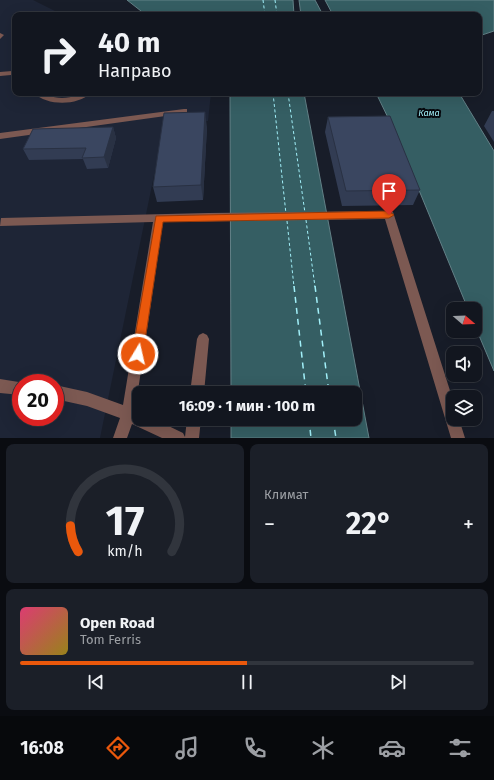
<!DOCTYPE html>
<html lang="ru">
<meta charset="utf-8">
<style>
:root{--surface:#12161f;--page:#1b1f28;--text:#f1f3f6;--muted:#9c9fa4;--line:#31353d;--accent:#ea580c}
body{margin:0;font-family:"Fira Sans",sans-serif;background:var(--page);color:var(--text);height:100vh;display:flex;flex-direction:column;font-size:15px;white-space:nowrap}
*{box-sizing:border-box;margin:0}
p{font-size:13px;color:var(--muted)}
.icon{flex:none;width:22px;height:22px;fill:none;stroke:currentColor;stroke-width:2;stroke-linecap:round;stroke-linejoin:round}
.map{position:relative;height:438px;overflow:hidden}
.details{display:flex;flex-direction:column;gap:6px;padding:6px;background:#0a0c11;flex:1}
.details>*{flex:none}
.top-card{position:absolute;left:12px;top:12px;width:470px;height:84px;border-radius:8px;box-shadow:0 4px 16px #0002,0 0 0 1px var(--line);background:#12161f;color:var(--text);overflow:hidden}
.needle{width:26px;rotate:109deg}
.tools{position:absolute;left:446px;top:302px;display:grid;gap:8px}
.tools a{display:grid;place-items:center;width:36px;height:36px;border-radius:8px;background:var(--surface);box-shadow:0 4px 16px #0002,0 0 0 1px var(--line);font-size:20px}
.speed{position:absolute;left:12px;top:374px;display:flex;gap:8px;font-size:20px;font-weight:700;text-align:center}
.speed>*{display:grid;place-content:center;width:52px;height:52px;border-radius:50%;background:var(--surface);box-shadow:0 4px 16px #0002,0 0 0 1px var(--line);line-height:1}
.speed .limit{border:6px solid #d22;background:#fff;color:#111}
.pin{position:absolute;display:grid;place-items:center;width:34px;height:34px;color:#fff;margin:-41px -17px;border-radius:50% 50% 50% 0;rotate:-45deg;box-shadow:0 0 4px #0007}
.pin .icon{rotate:45deg}
.me{position:absolute;width:44px;margin:-22px;rotate:9deg;stroke-linejoin:round;filter:drop-shadow(0 0 3px #0008)}
.turn{display:flex;align-items:center;gap:14px;height:84px;padding:0 20px;font-size:18px}
.turn .icon{width:52px;height:52px;stroke-width:2.5}
.turn b{display:block;font-size:28px;line-height:34px}
.big{font-size:30px;font-weight:700;line-height:1.1}
.details .card{flex:1;display:flex;flex-direction:column;justify-content:center;gap:6px;min-width:0;padding:0 14px;border-radius:8px;background:var(--page)}
.details .dial{align-items:center;gap:0}
.dial svg{height:104px;overflow:visible;fill:none;stroke:var(--line);stroke-width:7;stroke-linecap:round;text-anchor:middle}
.dial text{fill:var(--text);stroke:none}
.song{display:flex;align-items:center;gap:12px}
.cover{width:48px;height:48px;border-radius:6px;background:linear-gradient(135deg,hsl(340 70% 55%),hsl(50 70% 35%))}
.played{height:4px;border-radius:2px;background:linear-gradient(90deg,var(--accent) 50%,var(--line) 50%)}
.keys{display:flex;justify-content:space-around;direction:ltr}
.heat{display:flex;justify-content:space-between;align-items:center;font-size:22px;direction:ltr}
.details .tiles{flex:1;display:grid;gap:6px;grid-template-columns:1fr 1fr}
.card:last-child{grid-column:span 2}
.trip{position:absolute;left:132px;top:386px;width:230px;height:40px;border-radius:8px;background:var(--surface);box-shadow:0 4px 16px #0002,0 0 0 1px var(--line);font-weight:700;line-height:40px;text-align:center}
.menu{display:flex;height:64px;justify-content:space-around;align-items:center;background:#07090c;color:var(--muted)}
.menu .icon{width:28px;height:28px}
.menu .selected{color:var(--accent)}
.menu b{font-size:18px;color:var(--text)}
.map>svg:first-child{display:block}
.built{fill:#1e2536;fill-rule:evenodd}
.water{fill:#355e63;stroke:#638187}
.lines{fill:none;stroke-linecap:round;stroke-linejoin:round}
.ferry-far1{stroke:#a2f0f9;stroke-width:1;stroke-dasharray:3 2.5;stroke-linecap:butt}
.ferry{stroke:#a2f0f9;stroke-width:1.5;stroke-dasharray:6 5;stroke-linecap:butt}
.minor{fill:#7c5952;fill-rule:evenodd}
.wall{fill:#323c53}
.shaded-wall{fill:#293143}
.building{fill:#3a4660;stroke:#293143}
.route{fill:#ea580c;stroke:#983908}
.labels{text-anchor:middle;dominant-baseline:central;stroke-width:4;stroke-linejoin:round;paint-order:stroke}
.far-water-label{font-size:9px;font-style:italic;fill:#a2f0f9;stroke:#06080d}
</style>
<div class="map">
<svg width="494" height="438" viewBox="0 0 494 438">
<rect width="100%" height="100%" fill="#181d29"/>
<!-- built -->
<path class="built" d="M0,0h33l30,15h-48v78h196l-3,28 -43,1 -65,316h-100zM21,383h34v34h-34z"/>
<!-- water -->
<path class="water" d="M127,0h166l1,15h-150l-3,-4z
M299,0h16l8,15h-22z
M325,0h169v31l-15,5v-21h-146z
M230,93h74l65,345h-138v-19h124v-26h-124z
M376,93h83l35,58v220l-19,-45v-17h-7l-73,-177z"/>
<g class="lines">
<!-- ferry-far1 -->
<path class="ferry-far1" d="M263,0l2,15
M275,0l2,15
M273,93l13,121
M288,93l17,120
M306,220l9,67
M287,221l7,66"/>
<!-- ferry -->
<path class="ferry" d="M294,286l12,107
M315,286l14,107
M309,419l2,19
M333,419l3,19"/>
<!-- minor -->
<path class="minor" d="M0,33l4,2 -4,4z
M12,71l3,1v5l-4,-2 -11,1v-4z
M34,93c10,0 18,5 28,5 11,0 18,-5 29,-5 -14,13 -44,13 -57,0z
M184,109h3v4l-187,26v-6z
M389,211l4,1 1,3 59,185v19h6l6,19h-14l-66,-219 -222,3 -28,189 4,1v7h15l29,14 2,4 2,-18h14l-2,19h-37l-30,-14 -5,14h-14l7,-20 -33,-12 -32,-7v-14l32,7 36,13 30,-183 -153,4 1,-8 207,-5z
M203,333l4,2 2,4 -5,54h-14l7,-54 2,-4z
M0,379l25,4h-4v12l-21,-2z"/>
</g>
<!-- wall -->
<path class="wall" d="M492,111h2v31l-10,-16z
M328,117l92,73 -7,15 -71,1 -17,-74z
M113,127l3,11 -8,30 -21,1 -4,-10 -54,1 -6,-11z
M207,127l-4,73 -46,2 -4,-15z"/>
<!-- shaded-wall -->
<path class="shaded-wall" d="M205,112l2,15 -4,73 -2,-15z
M113,127l3,11 -8,30 -4,-11z"/>
<!-- building -->
<path class="building" d="M205,112l-4,73 -48,2 11,-74z
M390,116l30,74 -74,1 -18,-74z
M113,127l-9,30 -22,1 4,-10 -63,1 10,-20z"/>
<!-- route -->
<path class="route" d="M389,211l5,4 -5,3 -226,4 -20,132 -1,4 -4,2 -4,-2 -2,-4 24,-138z"/>
<g class="labels">
<!-- far-water labels -->
<g class="far-water-label">
<text x="429" y="113">Кама</text>
</g>
</g>
</svg>
<div class="tools">
<a><svg class="needle" viewBox="-14 -14 28 28"><path d="M0-13l5 13h-10z" fill="#e53935"/><path d="M0 13l5-13h-10z" fill="#9c9fa4"/></svg></a>
<a><svg class="icon" aria-label="sound" viewBox="0 0 24 24"><path d="M4 9h4l5-4v14l-5-4H4zM17 9q2 3 0 6"/></svg></a>
<a><svg class="icon" aria-label="layers" viewBox="0 0 24 24"><path d="M12 4l9 5-9 5-9-5zM3 14l9 5 9-5"/></svg></a>
</div>
<div class="speed"><div class="limit">20</div></div>
<div class="pin" style="left:389px;top:215px;background:#d93025"><svg class="icon" aria-label="arrive" viewBox="0 0 24 24"><path d="M6 21V4h12l-3 4 3 4H6"/></svg></div>
<svg class="me" style="left:138px;top:354px" viewBox="-20 -20 40 40"><circle r="17" fill="#ea580c" stroke="#fff" stroke-width="3"/><path d="M0-11L8 9 0 5-8 9z" fill="#fff"/></svg>
<div class="trip">16:09 · 1 мин · 100 m</div>
<div class="top-card">
<div class="turn"><svg class="icon" aria-label="right" viewBox="0 0 24 24"><path d="M7 20v-9h11M14 6l5 5-5 5"/></svg><div><b>40 m</b>Направо</div></div>
</div>
</div>
<section class="details">
<div class="tiles">
<div class="card dial"><svg viewBox="0 0 100 80">
<path d="M14 69A42 42 0 1 1 86 69"/>
<path d="M14 69A42 42 0 0 1 8 49" stroke="#ea580c"/>
<text x="50" y="56" font-size="32" font-weight="700">17</text>
<text x="50" y="72" font-size="11">km/h</text>
</svg></div>
<div class="card"><p>Климат</p>
<div class="heat"><a>−</a><b class="big">22°</b><a>+</a></div>
</div>
<div class="card">
<div class="song"><i class="cover"></i><div><b>Open Road</b><p>Tom Ferris</p></div></div>
<div class="played"></div>
<div class="keys"><svg class="icon" aria-label="previous" viewBox="0 0 24 24"><path d="M18 5L8 12l10 7zM5 5v14"/></svg><svg class="icon" aria-label="pause" viewBox="0 0 24 24"><path d="M8 5v14M16 5v14"/></svg><svg class="icon" aria-label="next" viewBox="0 0 24 24"><path d="M6 5l10 7-10 7zM19 5v14"/></svg></div>
</div>
</div>
</section>
<nav class="menu">
<b>16:08</b>
<svg class="icon selected" aria-label="directions" viewBox="0 0 24 24"><path d="M12 3l9 9-9 9-9-9zM9 14v-3h6M13 9l2 2-2 2"/></svg>
<svg class="icon" aria-label="music" viewBox="0 0 24 24"><path d="M9 18V5l10-2v13"/><circle cx="6" cy="18" r="3"/><circle cx="16" cy="16" r="3"/></svg>
<svg class="icon" aria-label="phone" viewBox="0 0 24 24"><path d="M5 4h4l2 5-3 2q2 4 5 5l2-3 5 2v4C11 20 4 13 5 4z"/></svg>
<svg class="icon" aria-label="climate" viewBox="0 0 24 24"><path d="M12 3v18M4 7l16 10M4 17L20 7"/></svg>
<svg class="icon" aria-label="car" viewBox="0 0 24 24"><path d="M5 17H2v-5l4-1 3-4h7l3 4 3 1v5h-3M9 17h6M6 11h13"/><circle cx="7" cy="17" r="2"/><circle cx="17" cy="17" r="2"/></svg>
<svg class="icon" aria-label="filters" viewBox="0 0 24 24"><path d="M4 7h16M4 17h16"/><circle cx="9" cy="7" r="2"/><circle cx="15" cy="17" r="2"/></svg>
</nav>
